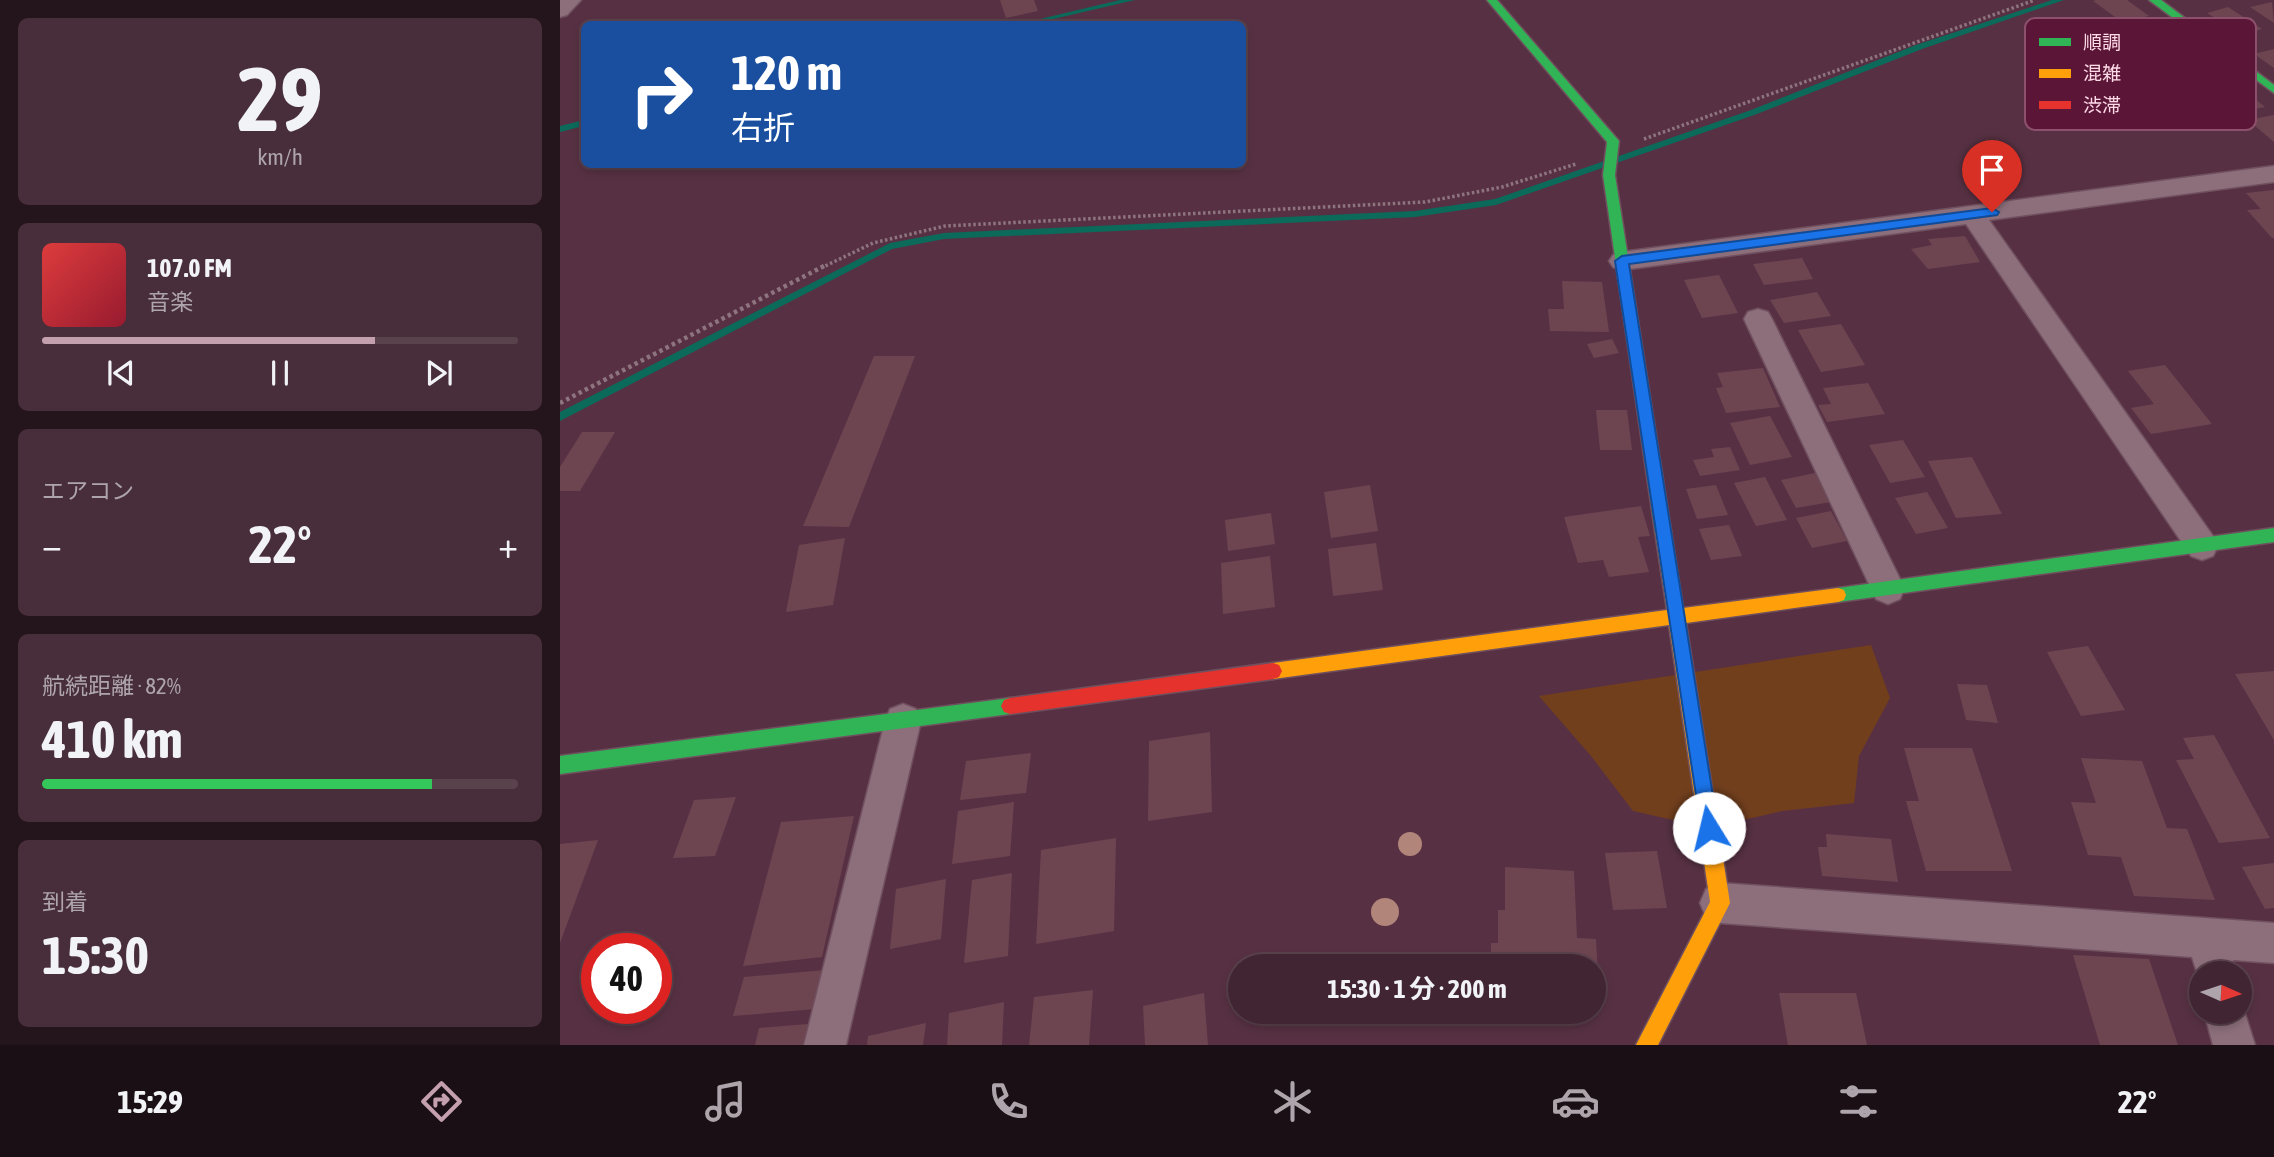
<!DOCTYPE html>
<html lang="ja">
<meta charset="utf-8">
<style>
:root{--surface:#412532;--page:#482d3a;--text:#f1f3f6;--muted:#aea5ac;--line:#5a424d;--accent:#c49fae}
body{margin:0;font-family:"Asap Condensed","Noto Sans JP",sans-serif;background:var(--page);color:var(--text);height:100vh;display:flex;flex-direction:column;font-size:26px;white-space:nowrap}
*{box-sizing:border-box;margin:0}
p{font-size:23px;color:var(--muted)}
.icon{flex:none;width:38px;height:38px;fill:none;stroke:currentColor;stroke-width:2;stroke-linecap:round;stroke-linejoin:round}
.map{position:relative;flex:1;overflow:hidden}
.sheet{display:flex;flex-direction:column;gap:18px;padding:18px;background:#24141c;width:560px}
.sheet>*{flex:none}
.guide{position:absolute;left:21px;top:21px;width:665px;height:147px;border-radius:10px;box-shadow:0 4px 10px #0003,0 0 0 2px var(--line);background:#1a4fa0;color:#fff;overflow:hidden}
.needle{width:46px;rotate:93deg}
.buttons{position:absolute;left:1629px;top:961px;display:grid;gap:14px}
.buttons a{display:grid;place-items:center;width:63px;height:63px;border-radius:50%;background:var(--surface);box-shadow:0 4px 10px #0003,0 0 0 2px var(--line);font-size:35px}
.speed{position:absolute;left:21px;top:933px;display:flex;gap:14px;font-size:35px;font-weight:700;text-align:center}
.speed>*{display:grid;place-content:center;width:91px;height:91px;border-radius:50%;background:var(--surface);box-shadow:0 4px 10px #0003,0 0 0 2px var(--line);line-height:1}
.speed .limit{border:10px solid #d22;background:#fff;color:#111}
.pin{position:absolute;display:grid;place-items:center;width:60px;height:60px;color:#fff;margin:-72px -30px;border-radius:50% 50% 50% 0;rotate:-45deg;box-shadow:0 0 7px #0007}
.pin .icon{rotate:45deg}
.me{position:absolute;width:77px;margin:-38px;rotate:351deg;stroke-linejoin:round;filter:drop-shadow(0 0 5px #0008)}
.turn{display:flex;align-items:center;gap:24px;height:147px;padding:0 35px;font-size:32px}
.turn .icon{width:91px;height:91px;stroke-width:2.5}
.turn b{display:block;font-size:49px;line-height:60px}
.big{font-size:52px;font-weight:700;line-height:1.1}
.sheet .card{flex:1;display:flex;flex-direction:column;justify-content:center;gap:10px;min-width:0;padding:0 24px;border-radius:10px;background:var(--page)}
.sheet .dial{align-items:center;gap:0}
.dial b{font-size:91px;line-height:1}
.song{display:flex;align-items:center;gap:21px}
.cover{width:84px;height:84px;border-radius:10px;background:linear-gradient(135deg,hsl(0 70% 55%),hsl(350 70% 35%))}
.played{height:7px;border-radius:4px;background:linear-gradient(90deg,var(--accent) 70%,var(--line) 70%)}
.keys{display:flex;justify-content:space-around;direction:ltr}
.heat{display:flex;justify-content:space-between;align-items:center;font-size:38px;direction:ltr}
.charge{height:10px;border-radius:5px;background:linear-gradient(90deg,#34c759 82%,var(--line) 0)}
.trip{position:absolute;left:668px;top:954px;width:378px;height:70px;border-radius:35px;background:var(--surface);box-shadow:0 4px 10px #0003,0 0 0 2px var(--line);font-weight:700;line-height:70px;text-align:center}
.dock{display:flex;height:112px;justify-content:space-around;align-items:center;background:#1a0f14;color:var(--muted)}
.dock .icon{width:49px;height:49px}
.dock .current{color:var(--accent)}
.dock b{font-size:32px;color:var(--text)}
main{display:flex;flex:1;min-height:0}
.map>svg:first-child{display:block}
.green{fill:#723f1d}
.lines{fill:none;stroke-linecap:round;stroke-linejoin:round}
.stream{fill:#0b6a5a;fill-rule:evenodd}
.building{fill:#6d4551}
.street-casing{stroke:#704f5e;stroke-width:3}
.fast-casing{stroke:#704f5e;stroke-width:3}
.slow-casing{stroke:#704f5e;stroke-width:3}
.jam-casing{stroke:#704f5e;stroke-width:3}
.path-far1{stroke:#8e747f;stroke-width:3.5;stroke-dasharray:2.5 2.5;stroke-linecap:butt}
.path{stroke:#8e747f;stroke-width:4.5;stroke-dasharray:3.5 3.5;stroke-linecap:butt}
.street{fill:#8c6f7b;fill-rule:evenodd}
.fast{fill:#30b455;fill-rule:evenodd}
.slow{fill:#ff9f0a;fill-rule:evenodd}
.jam{fill:#e5322d;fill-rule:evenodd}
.tree{fill:#b2857b}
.route{fill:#1a73e8;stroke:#114b97;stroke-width:2}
.key{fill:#5b1537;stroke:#8c506c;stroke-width:2}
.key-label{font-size:19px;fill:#fedae7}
</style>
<main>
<section class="sheet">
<div class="card dial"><b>29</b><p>km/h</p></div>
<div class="card">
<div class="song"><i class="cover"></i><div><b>107.0 FM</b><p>音楽</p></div></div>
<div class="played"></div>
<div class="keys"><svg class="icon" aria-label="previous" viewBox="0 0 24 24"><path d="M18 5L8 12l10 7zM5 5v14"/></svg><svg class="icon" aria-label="pause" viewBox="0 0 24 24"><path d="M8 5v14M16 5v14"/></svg><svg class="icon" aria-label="next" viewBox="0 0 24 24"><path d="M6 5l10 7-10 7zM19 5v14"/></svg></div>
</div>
<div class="card"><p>エアコン</p>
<div class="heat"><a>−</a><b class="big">22°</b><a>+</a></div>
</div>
<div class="card"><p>航続距離 · 82%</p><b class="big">410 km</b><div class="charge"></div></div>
<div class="card"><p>到着</p><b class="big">15:30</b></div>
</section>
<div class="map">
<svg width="1714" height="1045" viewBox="0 0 1714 1045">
<rect width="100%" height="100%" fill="#573143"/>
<!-- green -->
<path class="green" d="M1311,645l19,53 -31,58 -5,47 -72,8 -73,17 -76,-17 -42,-55 -52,-60z"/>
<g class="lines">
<!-- stream -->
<path class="stream" d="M560,0h15l-103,24h-13z
M1492,0h12l-142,49 -165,65 -261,91 -81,12 -471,22 -52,10 -332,172v-9l330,-169 54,-10 471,-22 80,-12 256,-89 165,-65z
M24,120v6l-24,6v-6z"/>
</g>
<!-- building -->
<path class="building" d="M440,0h34l4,11 -32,7z
M1536,0h31l22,16 -27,6 -29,-21z
M1712,2l2,21 -24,-16z
M1668,7l34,22 -20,6 -35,-22z
M1714,49v19l-20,-14z
M1675,83l30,24 -30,6 -29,-24z
M1714,115v27l-26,-22z
M1714,190v48h-2l-25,-28 14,-1 -15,-16z
M1405,236l15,26 -52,7 -17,-20 21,-4 -4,-6z
M1242,258l11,21 -49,6 -11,-21z
M1159,275l19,38 -36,5 -18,-38z
M1002,281l40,1 7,50 -59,-1 -2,-22h16z
M1257,292l14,24 -47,7 -14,-23z
M1281,324l24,41 -44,7 -23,-42z
M1052,339l7,14 -25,5 -7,-14z
M314,356h41l-66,171 -46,-1z
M1605,365l47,59 -61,10 -20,-26 23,-4 -26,-33z
M1203,368l17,39 -54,6 -10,-25 7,-1 -6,-14z
M1308,383l17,31 -58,8 -9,-17 13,-1 -8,-16z
M1036,410h31l5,40h-32z
M1210,416l22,41 -42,8 -20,-42z
M22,432h33l-35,59h-20v-24z
M1343,440l22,37 -35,6 -21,-38z
M1170,447l10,23 -40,6 -7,-16 21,-3 -3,-8z
M1412,457l30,57 -46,4 -28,-57z
M1255,473l16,29 -35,6 -15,-28z
M1205,477l22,43 -31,6 -22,-43z
M810,485l8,46 -47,7 -7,-46z
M1156,485l12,30 -31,4 -11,-30z
M1367,492l21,36 -32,6 -21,-36z
M1081,506l9,30 -12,1 11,35 -40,5 -6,-17 -25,3 -14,-46z
M1271,511l16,30 -35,7 -16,-30z
M711,513l4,31 -47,7 -3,-31z
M1169,525l13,31 -31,4 -12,-31z
M285,538l-12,67 -47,7 13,-67z
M816,543l7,47 -50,6 -5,-47z
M710,556l5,51 -52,7 -2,-51z
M1528,646l37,64 -44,6 -34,-64z
M1714,671v69l-39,-66z
M1397,684l30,1 11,38 -32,-3z
M650,732l2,80 -64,9 1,-80z
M1654,735l56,103 -51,5 -43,-83 18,-1 -11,-21z
M1344,748h68l40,123h-86l-20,-70h13z
M471,753l-5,40 -66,7 6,-39z
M1521,758l61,3 25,67 20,1 28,71 -81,-4 -13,-39 -33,-2 -17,-53 25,1z
M176,797l-21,59 -42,2 21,-58z
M454,802l-4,54 -58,8 6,-53z
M294,816l-32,141 -79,9 38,-144z
M1266,834l65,5 7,43 -76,-6 -4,-29h9z
M556,838l-2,93 -78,13 5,-94z
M38,840l-38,103v-99z
M1097,851l10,57 -54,2 -8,-57z
M1714,863v45l-9,1 -23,-42z
M945,867l69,4 3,67 19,1 3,55h-5v-28h-103v-23h7v-33h7z
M452,873l-4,83 -44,7 8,-83z
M386,879l-5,60 -51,10 6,-60z
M1513,955l76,4 29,86h-78z
M265,970l-9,39 -83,7 11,-39z
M533,990l-4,55h-60l5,-48z
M644,993l4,52h-63l-2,-39z
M1219,993h77l11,52h-79z
M444,1002l-2,43h-55l2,-32z
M366,1023l-3,22h-56l1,-9z
M248,1024l-5,21h-48l4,-17z"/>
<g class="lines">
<!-- street casing -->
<g class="street-casing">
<path id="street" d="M0,0h21l-14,15 -7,2z
M1714,166v16l-285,38 224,316 5,10 -5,10 -11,4 -11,-4 -225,-332 -344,46 -9,-3 -4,-6 4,-6 9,-3z
M1198,309l10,3 4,7 128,260 4,10 -4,10 -12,5 -12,-5 -132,-280 4,-7z
M343,704l13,5 5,12 -75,324h-42l81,-324 5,-12z
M1160,883l554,40v40l-41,-3 4,13h-35v15l-10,-31 -472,-34 -14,-6 -6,-14 6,-14z
M1680,998l15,47h-42l-9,-33h36z"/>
</g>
<!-- fast casing -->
<g class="fast-casing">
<path id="fast" d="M927,0h10l122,141 -4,34 56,356 -2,5 -6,2 -6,-2 -2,-5 -52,-356 4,-33z
M1589,0h12l113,85v8z
M1714,528v14l-436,60 -6,-2 -2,-5 2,-5 6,-2z
M450,698l6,2 3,6 -3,6 -6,2 -450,60v-18z"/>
</g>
<!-- slow casing -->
<g class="slow-casing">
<path id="slow" d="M1103,524l6,2 2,5 12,77 155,-20 6,2 2,5 -2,5 -6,2 -152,21 44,280 -72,142h-22l74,-143 -41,-277 -396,54 -6,-2 -3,-6 3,-6 6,-2 394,-53 -12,-79 2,-5z"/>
</g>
<!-- jam casing -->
<g class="jam-casing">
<path id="jam" d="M713,663l6,2 3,6 -3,6 -6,2 -263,35 -6,-2 -3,-6 3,-6 6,-2z"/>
</g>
<!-- path-far1 -->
<path class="path-far1" d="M1084,139l391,-139
M261,268l52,-25 72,-17 480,-24 77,-15 74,-23"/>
<!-- path -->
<path class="path" d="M0,403l264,-137"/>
<!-- street -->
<use href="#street" class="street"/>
<!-- fast -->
<use href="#fast" class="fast"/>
<!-- slow -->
<use href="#slow" class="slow"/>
<!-- jam -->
<use href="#jam" class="jam"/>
</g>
<!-- trees -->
<g class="tree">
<circle cx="850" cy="844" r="12"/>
<circle cx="825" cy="912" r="14"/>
</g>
<!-- route -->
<path class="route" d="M1432,208l7,4 -2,3 -368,49 89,564 -3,7 -6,2 -7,-2 -87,-574 7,-5z"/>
<!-- legend -->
<rect x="1465" y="18" width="231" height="112" rx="10" class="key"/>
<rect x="1479" y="38" width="32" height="8" fill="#30b455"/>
<rect x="1479" y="69" width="32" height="9" fill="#ff9f0a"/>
<rect x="1479" y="101" width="32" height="8" fill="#e5322d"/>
<g class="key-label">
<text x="1523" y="49">順調</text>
<text x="1523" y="80">混雑</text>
<text x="1523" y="112">渋滞</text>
</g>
</svg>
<div class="buttons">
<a><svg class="needle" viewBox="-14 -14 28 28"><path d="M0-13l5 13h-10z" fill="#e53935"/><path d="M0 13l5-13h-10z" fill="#aea5ac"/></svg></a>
</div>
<div class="speed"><div class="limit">40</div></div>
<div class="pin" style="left:1432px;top:212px;background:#d93025"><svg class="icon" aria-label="arrive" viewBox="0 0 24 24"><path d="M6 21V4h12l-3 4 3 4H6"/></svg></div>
<svg class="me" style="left:1149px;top:828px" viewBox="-20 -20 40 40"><circle r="19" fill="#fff"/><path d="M0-13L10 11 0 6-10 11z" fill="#1a73e8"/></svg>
<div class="trip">15:30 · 1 分 · 200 m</div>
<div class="guide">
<div class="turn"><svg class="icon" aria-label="right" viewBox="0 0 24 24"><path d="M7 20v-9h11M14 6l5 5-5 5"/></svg><div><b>120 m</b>右折</div></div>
</div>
</div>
</main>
<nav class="dock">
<b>15:29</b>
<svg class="icon current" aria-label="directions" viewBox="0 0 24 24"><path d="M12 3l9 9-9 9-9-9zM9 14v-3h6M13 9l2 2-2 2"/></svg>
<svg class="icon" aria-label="music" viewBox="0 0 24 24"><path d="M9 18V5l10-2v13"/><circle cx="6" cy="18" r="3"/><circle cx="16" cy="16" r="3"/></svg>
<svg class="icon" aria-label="phone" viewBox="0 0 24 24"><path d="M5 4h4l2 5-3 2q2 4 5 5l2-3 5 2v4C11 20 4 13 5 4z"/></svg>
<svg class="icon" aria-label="climate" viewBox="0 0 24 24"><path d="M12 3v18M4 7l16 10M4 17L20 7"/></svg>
<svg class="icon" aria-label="car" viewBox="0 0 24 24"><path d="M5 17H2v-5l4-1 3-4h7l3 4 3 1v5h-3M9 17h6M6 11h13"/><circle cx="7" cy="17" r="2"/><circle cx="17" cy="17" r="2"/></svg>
<svg class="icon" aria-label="filters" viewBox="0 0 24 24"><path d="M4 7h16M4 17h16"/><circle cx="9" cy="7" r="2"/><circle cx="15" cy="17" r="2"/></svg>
<b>22°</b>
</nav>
